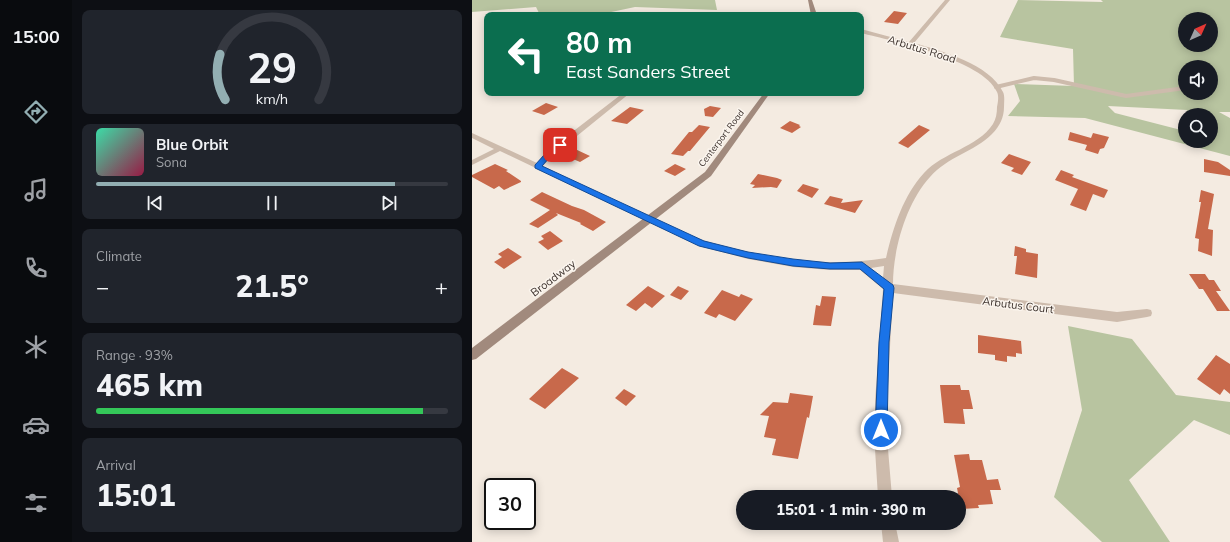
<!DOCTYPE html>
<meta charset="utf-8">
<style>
:root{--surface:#171b24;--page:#20242c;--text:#f1f3f6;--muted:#9ea1a6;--line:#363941;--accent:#92aeb2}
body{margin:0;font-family:Mulish,sans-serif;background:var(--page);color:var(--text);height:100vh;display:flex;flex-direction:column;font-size:15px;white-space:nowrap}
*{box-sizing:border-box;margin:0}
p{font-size:13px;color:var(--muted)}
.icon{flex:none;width:22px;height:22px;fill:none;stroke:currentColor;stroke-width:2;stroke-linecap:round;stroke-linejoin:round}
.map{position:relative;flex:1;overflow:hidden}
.sheet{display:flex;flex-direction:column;gap:10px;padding:10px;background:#0d0f14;width:400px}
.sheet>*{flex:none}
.top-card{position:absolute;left:12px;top:12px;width:380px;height:84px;border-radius:8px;box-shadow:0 2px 10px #0003;background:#0b6e4f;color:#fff;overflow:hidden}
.needle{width:26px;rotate:45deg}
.controls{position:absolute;left:706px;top:12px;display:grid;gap:8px}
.controls a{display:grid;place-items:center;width:40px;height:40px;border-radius:50%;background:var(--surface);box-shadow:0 2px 10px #0003;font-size:20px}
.speed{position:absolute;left:12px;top:478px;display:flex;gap:8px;font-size:20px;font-weight:700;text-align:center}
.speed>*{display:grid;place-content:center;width:52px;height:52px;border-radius:50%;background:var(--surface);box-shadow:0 2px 10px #0003;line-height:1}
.speed .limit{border:2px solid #111;border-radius:6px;background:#fff;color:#111}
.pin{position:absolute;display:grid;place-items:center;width:34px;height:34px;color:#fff;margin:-17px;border-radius:8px;box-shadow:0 2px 6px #0006}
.me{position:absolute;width:44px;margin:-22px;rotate:0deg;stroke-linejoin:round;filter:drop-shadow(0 0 3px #0008)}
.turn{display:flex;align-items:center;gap:14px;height:84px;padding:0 16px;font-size:18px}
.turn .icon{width:52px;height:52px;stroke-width:2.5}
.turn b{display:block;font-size:28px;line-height:34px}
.big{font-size:30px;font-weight:800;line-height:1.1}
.sheet .tile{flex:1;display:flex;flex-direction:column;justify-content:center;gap:6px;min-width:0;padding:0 14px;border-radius:8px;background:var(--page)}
.sheet .dial{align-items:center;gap:0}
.dial svg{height:104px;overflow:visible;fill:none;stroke:var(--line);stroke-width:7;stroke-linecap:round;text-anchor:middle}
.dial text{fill:var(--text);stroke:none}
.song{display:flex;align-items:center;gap:12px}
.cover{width:48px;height:48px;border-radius:6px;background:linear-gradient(135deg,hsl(160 70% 55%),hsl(340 70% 35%))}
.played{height:4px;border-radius:2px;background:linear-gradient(90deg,var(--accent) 85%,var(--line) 85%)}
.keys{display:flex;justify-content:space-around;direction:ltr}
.heat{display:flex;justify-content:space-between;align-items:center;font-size:22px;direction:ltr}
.charge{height:6px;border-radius:3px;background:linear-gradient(90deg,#34c759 93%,var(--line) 0)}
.trip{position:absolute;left:264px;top:490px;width:230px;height:40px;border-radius:20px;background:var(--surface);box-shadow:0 2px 10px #0003;font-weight:800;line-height:40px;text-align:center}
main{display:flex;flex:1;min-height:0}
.tab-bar{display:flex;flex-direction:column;width:72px;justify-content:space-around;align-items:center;background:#090b0e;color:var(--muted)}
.tab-bar .icon{width:28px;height:28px}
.tab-bar .active{color:var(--accent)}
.tab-bar b{font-size:18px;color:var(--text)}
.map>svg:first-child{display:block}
.green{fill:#b8c4a0;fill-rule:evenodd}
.building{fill:#c8694b}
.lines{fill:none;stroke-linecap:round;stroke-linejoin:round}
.lane{stroke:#cdbbac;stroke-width:4}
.street{fill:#cdbbac;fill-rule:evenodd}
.secondary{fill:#a18a7d;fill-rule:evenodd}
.route{fill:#1a73e8;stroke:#114b97}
.labels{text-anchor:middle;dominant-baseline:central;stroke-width:3;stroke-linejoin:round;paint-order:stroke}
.far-street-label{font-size:9px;fill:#3b302b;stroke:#fbf5ee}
.street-label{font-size:11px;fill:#3b302b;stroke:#fbf5ee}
</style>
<main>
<nav class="tab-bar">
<b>15:00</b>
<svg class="icon active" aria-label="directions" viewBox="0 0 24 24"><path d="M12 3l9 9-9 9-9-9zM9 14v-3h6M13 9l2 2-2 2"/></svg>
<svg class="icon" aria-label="music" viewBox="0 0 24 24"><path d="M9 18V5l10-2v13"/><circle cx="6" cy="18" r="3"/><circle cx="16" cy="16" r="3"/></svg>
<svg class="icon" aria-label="phone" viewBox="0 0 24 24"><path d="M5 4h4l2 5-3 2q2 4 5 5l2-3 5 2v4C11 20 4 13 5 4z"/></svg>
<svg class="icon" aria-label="climate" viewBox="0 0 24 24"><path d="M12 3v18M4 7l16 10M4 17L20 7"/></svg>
<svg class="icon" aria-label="car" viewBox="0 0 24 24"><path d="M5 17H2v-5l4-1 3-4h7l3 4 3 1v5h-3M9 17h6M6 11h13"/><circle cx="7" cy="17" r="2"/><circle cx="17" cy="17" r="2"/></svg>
<svg class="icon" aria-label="filters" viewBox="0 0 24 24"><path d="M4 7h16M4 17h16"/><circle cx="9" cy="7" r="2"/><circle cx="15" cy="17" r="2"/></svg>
</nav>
<section class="sheet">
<div class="tile dial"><svg viewBox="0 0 100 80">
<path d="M14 69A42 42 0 1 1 86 69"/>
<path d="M14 69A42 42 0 0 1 10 34" stroke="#92aeb2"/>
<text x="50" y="56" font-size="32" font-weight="700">29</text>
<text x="50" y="72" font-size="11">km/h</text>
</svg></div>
<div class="tile">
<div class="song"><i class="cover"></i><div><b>Blue Orbit</b><p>Sona</p></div></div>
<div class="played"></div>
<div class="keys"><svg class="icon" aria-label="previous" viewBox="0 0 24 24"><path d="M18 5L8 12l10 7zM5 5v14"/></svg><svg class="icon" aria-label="pause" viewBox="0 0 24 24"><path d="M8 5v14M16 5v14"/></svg><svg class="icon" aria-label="next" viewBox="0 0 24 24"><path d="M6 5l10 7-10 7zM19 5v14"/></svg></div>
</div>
<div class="tile"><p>Climate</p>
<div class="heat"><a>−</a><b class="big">21.5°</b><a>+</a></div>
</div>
<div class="tile"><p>Range · 93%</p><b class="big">465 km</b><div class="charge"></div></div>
<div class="tile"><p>Arrival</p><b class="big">15:01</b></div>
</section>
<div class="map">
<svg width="758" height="542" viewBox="0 0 758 542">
<rect width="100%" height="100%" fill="#f4ebe1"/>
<!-- green -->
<path class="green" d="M0,0h243l2,10 -82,-3 -38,8h-61l3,-2 -3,-6 -64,5z
M546,0l85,2 -2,-2h129v112h-11l11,6v38l-145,-38 -77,-2 12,-15 -6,-17 60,2 -1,-37 -73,-12zM713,19h26v26h-26zM713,67h26v26h-26zM636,106l79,4 -1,5h25v26h-26v-23l-4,12 -66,-17z
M596,326l64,13 44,56 54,7v33l-36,-15 -65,60 41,62h-68l-48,-45 28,-87z"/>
<!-- building -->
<path class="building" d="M422,11l13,2 -9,11 -14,-2z
M74,103l12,4 -14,8 -12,-4z
M238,106l11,2 -8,9 -8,-1 -1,-7z
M158,107l14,3 -17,14 -16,-3z
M318,121l10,4 -1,1 2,1 -9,6 -12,-5z
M227,125l11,2 -20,24h-2l-5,5 -12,-2 18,-22h3z
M447,125l11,5 -22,18 -10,-5z
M598,132l21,6 2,-5 16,4 -5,11 -4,1 -2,5 -13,-4 2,-5 -19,-5z
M103,149l15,7 -10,6 -16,-7z
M537,154l22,8 -9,13 -11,-4 3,-3 -13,-5z
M732,159l14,3 12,8v6l-26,-4z
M23,164l13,6 -2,1 15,10v1l-17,8 -5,-4 -5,3 -22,-12v-2z
M203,164l11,5 -11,7 -11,-5z
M589,170l13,5 -2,2 36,13 -4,8 -11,-4 -7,17 -16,-6 8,-16 -23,-9z
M286,174l19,4 5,2 -5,8 -6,-1 -19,1 3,-3 -5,-1z
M331,184l16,5 -7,9 -15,-7z
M729,190l13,4 -6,35 5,1 -1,26 -14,-5 1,-12 -4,-1 6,-36h-2z
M70,192l30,14 12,4 22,12 -13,9 -13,-7 1,-1 -25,-10 2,2 -20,13 -9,-4 21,-14 -20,-10z
M358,196l13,3 -2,4 22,-3 -8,13 -31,-9z
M78,231l13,10 -15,9 -10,-8 6,-3 -3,-3z
M543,246l11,3v3l12,2 -1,24 -22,-4 2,-18h-3z
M36,248l14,9 -18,12 -10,-7 8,-5 -4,-3z
M717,274h16l4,6h5l7,11h-5l14,20h-13l-14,-22h-4z
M176,286l17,10 -13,12 -7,-5 -9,8 -10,-6z
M206,286l11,5 -8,9 -11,-5z
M250,290l17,7 2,-3 12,5 -18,22 -16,-7 -3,4 -12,-5z
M350,296l14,1 -5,29 -18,-1 3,-20 4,1z
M506,335l43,6 1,13 -6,-1v4l-9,-1v6l-12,-2v-5l-17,-2z
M744,355l14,9v30l-6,-5 -4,6 -23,-16z
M90,368l17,10 -34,31 -16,-10z
M468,385h20l1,5h8l4,19h-10l2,15 -21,-1z
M152,389l12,7 -10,10 -11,-8z
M318,393l23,3 -4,22 -2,-1 -9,42 -26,-4 4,-16 -12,-2 5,-21 -9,-1 13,-13 15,1z
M497,454l1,6h12l5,20 11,-1 3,11h-11l3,14 -15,1 1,3 -18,1 -4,-21 3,-1 -6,-32z"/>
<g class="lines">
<!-- lane -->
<path class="lane" d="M524,87l38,-9 20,2 72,16 59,-8"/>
<!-- street -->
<path class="street" d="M473,0h5l-36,43c27,8 76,21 89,49 2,4 1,10 1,15 0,10 -4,19 -12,27 -18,18 -45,23 -62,43 -24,26 -37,73 -37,107l224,28 30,-3 4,1 1,3 -1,3 -4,1 -30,5 -224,-29 -6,108 1,48 4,48h-14l-3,-48v-48l8,-112 -23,-19h-30l-37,-3 -45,-8 -49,-13 -199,-95 -28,14v-5l22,-11 -22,-11v-5l65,30 8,-10 78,-60h7l-79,64 -8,9c39,19 78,38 118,56 15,6 30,15 45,19 57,17 121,27 180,17 7,-30 17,-62 38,-85 19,-21 53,-25 69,-49 3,-5 4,-11 4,-17 1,-5 2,-11 0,-15 -14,-32 -104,-51 -136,-59v-4l48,13zM412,266l-1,12 -12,-10z
M409,523h14l4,19h-16z"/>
<!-- secondary -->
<path class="secondary" d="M336,0h4l5,15h-6z
M292,93h6l-59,83 -235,183 -4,1v-12l233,-176z"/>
</g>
<!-- route -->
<path class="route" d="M88,143l4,2 -1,1 -13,11 -8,9 162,75 44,11 45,7 37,4 32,-1 31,23 1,3 -5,54 -2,88 -2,4 -4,2 -4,-2 -2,-4 4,-88 5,-53 -24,-20h-30l-37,-3 -45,-8 -49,-12 -164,-78v-3l10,-11z"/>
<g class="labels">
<!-- far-street labels -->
<g class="far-street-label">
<text transform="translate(249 138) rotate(-53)">Centerport Road</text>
</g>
<!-- street labels -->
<g class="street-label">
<text transform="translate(450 49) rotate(17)">Arbutus Road</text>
<text transform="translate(81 278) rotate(-37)">Broadway</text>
<text transform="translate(546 305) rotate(7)">Arbutus Court</text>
</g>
</g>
</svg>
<div class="controls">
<a><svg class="needle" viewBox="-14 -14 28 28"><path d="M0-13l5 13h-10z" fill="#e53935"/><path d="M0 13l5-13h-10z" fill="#9ea1a6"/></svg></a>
<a><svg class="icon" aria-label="sound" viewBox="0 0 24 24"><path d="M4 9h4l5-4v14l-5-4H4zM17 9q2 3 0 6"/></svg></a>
<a><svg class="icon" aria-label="search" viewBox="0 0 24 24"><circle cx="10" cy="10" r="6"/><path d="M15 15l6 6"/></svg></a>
</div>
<div class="speed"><div class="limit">30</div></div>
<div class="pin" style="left:88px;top:145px;background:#d93025"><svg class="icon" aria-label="arrive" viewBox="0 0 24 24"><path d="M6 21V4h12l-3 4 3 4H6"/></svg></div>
<svg class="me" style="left:409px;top:430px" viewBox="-20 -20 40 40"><circle r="17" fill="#1a73e8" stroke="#fff" stroke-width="3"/><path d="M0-11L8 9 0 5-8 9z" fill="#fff"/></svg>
<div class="trip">15:01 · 1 min · 390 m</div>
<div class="top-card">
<div class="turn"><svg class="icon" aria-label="left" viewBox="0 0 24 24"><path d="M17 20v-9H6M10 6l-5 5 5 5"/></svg><div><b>80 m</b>East Sanders Street</div></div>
</div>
</div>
</main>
